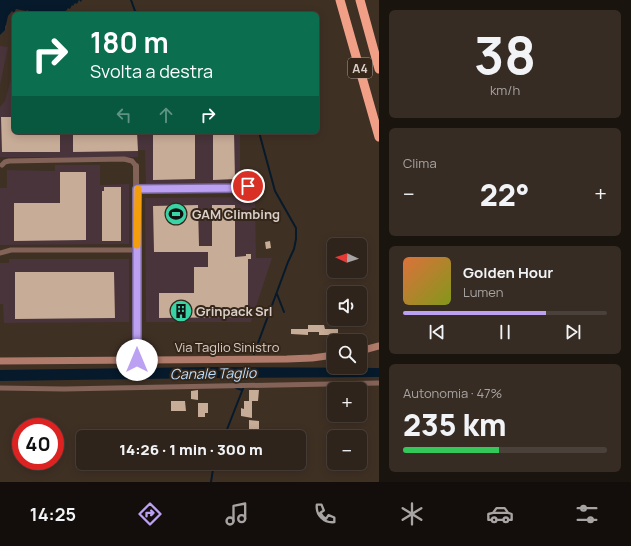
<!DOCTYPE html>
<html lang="it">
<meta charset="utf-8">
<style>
:root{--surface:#2f241b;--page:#372c24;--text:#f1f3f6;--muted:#a7a4a3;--line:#4a413a;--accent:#bca0f2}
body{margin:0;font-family:Manrope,sans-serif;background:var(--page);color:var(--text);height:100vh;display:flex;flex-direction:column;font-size:15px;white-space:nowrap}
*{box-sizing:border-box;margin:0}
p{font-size:13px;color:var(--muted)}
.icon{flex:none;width:22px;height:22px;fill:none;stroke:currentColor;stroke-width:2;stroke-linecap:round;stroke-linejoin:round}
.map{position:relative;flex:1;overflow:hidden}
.side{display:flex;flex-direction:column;gap:10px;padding:10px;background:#1a140f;width:252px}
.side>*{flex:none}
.top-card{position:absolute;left:12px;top:12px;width:307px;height:122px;border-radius:6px;box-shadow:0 2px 10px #0003,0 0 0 1px var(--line);background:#0b6e4f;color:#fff;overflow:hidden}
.needle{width:26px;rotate:273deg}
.controls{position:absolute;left:327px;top:238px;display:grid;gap:8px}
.controls a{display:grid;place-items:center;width:40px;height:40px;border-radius:6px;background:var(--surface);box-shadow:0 2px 10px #0003,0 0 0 1px var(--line);font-size:20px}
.speed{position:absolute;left:12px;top:418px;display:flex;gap:8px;font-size:20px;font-weight:700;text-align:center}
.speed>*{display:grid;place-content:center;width:52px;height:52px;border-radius:50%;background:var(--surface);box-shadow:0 2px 10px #0003,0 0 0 1px var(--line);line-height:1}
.speed .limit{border:6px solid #d22;background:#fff;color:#111}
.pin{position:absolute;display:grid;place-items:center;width:34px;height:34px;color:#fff;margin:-17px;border:2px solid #fff;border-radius:50%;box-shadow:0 1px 4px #0007}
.me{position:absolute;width:44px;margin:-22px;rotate:0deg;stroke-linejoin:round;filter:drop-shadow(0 0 3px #0008)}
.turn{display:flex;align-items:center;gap:14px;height:84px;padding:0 12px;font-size:18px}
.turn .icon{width:52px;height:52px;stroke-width:2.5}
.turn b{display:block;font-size:28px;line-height:34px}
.lanes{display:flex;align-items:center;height:38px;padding:0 12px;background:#0003;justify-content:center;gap:20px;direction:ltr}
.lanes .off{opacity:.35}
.big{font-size:30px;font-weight:800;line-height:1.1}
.side .card{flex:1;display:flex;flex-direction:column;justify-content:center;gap:6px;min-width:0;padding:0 14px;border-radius:6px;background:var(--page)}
.side .dial{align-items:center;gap:0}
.dial b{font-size:52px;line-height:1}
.song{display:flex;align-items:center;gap:12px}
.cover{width:48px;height:48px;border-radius:6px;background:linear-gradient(135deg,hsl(20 70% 55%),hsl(70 70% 35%))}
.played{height:4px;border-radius:2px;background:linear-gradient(90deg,var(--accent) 70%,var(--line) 70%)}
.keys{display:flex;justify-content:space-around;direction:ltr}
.heat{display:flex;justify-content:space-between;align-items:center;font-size:22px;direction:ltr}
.charge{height:6px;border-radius:3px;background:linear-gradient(90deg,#34c759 47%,var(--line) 0)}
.trip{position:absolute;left:76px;top:430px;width:230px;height:40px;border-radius:6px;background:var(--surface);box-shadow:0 2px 10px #0003,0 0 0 1px var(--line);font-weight:800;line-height:40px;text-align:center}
.tab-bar{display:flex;height:64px;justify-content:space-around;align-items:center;background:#130e0b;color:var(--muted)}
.tab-bar .icon{width:28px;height:28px}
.tab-bar .active{color:var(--accent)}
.tab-bar b{font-size:18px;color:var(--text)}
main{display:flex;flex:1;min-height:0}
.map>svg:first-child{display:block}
.industrial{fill:#48343a}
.water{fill:#061a2b}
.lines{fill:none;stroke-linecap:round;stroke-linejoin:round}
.stream{stroke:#061a2b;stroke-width:2}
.building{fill:#c7ac97}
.minor{stroke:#836258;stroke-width:5}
.tertiary{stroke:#836258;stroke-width:6}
.secondary{stroke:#b07b6b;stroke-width:7}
.motorway{stroke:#f1a087;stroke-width:9}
.route-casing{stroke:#7a689d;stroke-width:10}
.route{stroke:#bca0f2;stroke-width:7}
.slow{stroke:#f59e0b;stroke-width:7}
.labels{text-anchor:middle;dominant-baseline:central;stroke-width:4;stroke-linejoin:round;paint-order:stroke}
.shield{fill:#35261a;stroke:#a89c94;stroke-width:1}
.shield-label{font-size:12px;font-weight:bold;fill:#d9cfc8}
.poi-label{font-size:13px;font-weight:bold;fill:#d9cfc8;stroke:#35261a;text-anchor:start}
.street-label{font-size:13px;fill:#d9cfc8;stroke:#35261a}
.water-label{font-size:14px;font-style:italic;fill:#bbdfff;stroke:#35261a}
</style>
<main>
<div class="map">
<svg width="379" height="482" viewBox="0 0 379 482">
<rect width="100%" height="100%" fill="#3f3024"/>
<!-- industrial -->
<path class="industrial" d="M0,46l8,1 -8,38z
M12,76h2v56h226v51l-94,1 -1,-34h-7v7h-138v-50l5,-6z
M55,165h45v20l29,-1v60l-129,1v-57h7v-18l48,1z
M255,197l1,61h16l-21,64h-105l-1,-124z
M9,259h120v63l-125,1 -1,-19h-3v-41h9z"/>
<!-- water -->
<path class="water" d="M0,0h82l-1,2 -2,-2 -2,4 -2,-1 -2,3 -1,-1 -2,4 -2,-1 -2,3h-2l3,3h-33l-7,-4 -1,1 -10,-2 -2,4 -2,-2 -4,5 -2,9 -1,1v4l-5,5z
M210,367l169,1v9l-169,1 -210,3v-11z"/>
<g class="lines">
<!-- stream -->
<path class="stream" d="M131,0l4,11 4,3
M277,294l7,18
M254,354l34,-92 6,-13 2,-10v-11l-21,-37 -16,-59
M235,375v7
M235,386l1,2 6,2
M224,437l20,-51
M211,482l3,-19"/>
</g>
<!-- building -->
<path class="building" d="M1,117h13v15h46v20h-58z
M73,132h64l1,19 -65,1z
M153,132h42v47l-42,1z
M213,132h21l1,47 -22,1z
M60,172h26v68l-72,1v-38h46z
M104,187h17v54h-19v-50h2z
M198,205l1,41h13v-41h23v52l11,-1v-2h5v5h-3v58l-89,1v-25h35v-26h14v-15h-54l-1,-46z
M270,241l1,7 -5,1 -1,-7z
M15,272h99l1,46 -100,1z
M308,325h16l1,4h13v6h-19v-3h-11z
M291,329h17v6l-17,-1z
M198,390v10l-7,-1v-8z
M249,390h10l-1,11h-9z
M171,401h14l1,10h-15z
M244,401h8v17l-11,-2v-8l3,1z
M198,403h10v10h-3v4h-7z
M249,420l10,1v13l-10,-1z"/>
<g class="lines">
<!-- minor -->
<path class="minor" d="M2,165l3,-3 4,-1 115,-2 8,2 4,5
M137,189l103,-1 8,-2
M0,253l11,-3h126
M0,388l64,1 315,-6"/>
<!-- tertiary -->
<path class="tertiary" d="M136,166l1,194"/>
<!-- secondary -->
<path class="secondary" d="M360,351l19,-5
M0,361l287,-2 25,-1 22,-3"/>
<!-- motorway -->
<path class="motorway" d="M340,0l39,137
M360,0l19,69"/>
</g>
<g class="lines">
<!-- route casing -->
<g class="route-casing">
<path id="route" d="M137,360v-171l103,-1 8,-2"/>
</g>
<!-- route -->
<use href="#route" class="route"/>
<!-- slow -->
<path class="slow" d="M137,245l1,-56"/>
</g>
<!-- icons -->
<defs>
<g id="stadium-disc" transform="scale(1.15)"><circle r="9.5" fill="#39d4a5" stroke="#35261a"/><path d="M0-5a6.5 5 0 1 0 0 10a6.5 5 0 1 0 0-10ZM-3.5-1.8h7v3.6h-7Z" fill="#111"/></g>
<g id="building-disc" transform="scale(1.15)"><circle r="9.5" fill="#39d4a5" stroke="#35261a"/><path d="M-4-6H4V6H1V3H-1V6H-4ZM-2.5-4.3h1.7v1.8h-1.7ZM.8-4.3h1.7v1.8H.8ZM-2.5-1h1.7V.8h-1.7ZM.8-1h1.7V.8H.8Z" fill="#111"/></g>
</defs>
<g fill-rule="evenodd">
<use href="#stadium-disc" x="176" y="214"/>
<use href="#building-disc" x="181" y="311"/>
</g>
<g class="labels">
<!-- shield labels -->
<rect class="shield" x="348" y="58" width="24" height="20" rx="3"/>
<g class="shield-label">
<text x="360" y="68">A4</text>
</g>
<!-- poi labels -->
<g class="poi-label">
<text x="192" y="214">GAM Climbing</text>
<text x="196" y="311">Grinpack Srl</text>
</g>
<!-- street labels -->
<g class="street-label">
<text x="227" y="347">Via Taglio Sinistro</text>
</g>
<!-- water labels -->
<g class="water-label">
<text transform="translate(213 373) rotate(-1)">Canale Taglio</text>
</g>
</g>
</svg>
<div class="controls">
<a><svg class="needle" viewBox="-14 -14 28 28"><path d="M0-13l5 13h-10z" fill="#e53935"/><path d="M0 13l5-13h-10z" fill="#a7a4a3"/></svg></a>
<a><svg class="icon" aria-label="sound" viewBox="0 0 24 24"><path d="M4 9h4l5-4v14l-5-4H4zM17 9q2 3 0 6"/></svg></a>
<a><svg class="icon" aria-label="search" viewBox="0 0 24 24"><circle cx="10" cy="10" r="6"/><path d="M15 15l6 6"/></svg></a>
<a>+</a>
<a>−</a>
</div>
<div class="speed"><div class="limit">40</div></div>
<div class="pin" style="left:248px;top:186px;background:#d93025"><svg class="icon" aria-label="arrive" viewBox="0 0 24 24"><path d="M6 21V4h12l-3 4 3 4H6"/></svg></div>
<svg class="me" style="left:137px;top:360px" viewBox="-20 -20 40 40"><circle r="19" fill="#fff"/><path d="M0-13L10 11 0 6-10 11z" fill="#bca0f2"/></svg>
<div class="trip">14:26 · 1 min · 300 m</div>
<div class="top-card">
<div class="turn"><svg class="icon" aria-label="right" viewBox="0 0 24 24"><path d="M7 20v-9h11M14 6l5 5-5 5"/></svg><div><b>180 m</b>Svolta a destra</div></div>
<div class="lanes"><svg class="icon off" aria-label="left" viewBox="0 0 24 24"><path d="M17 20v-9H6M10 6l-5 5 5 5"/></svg><svg class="icon off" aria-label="ahead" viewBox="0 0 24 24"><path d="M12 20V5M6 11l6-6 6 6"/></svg><svg class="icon" aria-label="right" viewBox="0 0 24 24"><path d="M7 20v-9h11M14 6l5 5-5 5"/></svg></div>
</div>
</div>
<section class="side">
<div class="card dial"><b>38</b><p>km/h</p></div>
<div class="card"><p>Clima</p>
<div class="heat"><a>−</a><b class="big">22°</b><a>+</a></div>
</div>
<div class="card">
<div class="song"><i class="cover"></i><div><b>Golden Hour</b><p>Lumen</p></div></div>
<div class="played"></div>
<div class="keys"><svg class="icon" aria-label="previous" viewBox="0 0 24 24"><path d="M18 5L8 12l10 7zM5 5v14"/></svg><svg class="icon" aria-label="pause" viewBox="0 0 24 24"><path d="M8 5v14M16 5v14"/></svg><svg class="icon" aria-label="next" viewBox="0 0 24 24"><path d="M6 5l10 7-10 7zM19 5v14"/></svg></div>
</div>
<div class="card"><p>Autonomia · 47%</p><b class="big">235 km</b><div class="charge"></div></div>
</section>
</main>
<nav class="tab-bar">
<b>14:25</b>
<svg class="icon active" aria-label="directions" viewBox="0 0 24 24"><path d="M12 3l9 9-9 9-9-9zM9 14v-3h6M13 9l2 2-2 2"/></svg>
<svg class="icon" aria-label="music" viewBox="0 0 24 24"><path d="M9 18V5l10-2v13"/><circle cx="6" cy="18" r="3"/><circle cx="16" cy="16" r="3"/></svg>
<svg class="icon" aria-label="phone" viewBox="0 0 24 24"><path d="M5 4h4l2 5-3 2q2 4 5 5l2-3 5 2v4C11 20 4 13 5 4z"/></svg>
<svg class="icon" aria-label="climate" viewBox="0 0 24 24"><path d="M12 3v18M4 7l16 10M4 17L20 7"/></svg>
<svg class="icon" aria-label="car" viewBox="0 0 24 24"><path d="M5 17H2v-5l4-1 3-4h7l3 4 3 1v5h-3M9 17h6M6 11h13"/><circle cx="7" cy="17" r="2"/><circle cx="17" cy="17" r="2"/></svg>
<svg class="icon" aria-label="filters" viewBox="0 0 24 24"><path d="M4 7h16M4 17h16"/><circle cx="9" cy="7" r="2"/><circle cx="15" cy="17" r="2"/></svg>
</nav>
